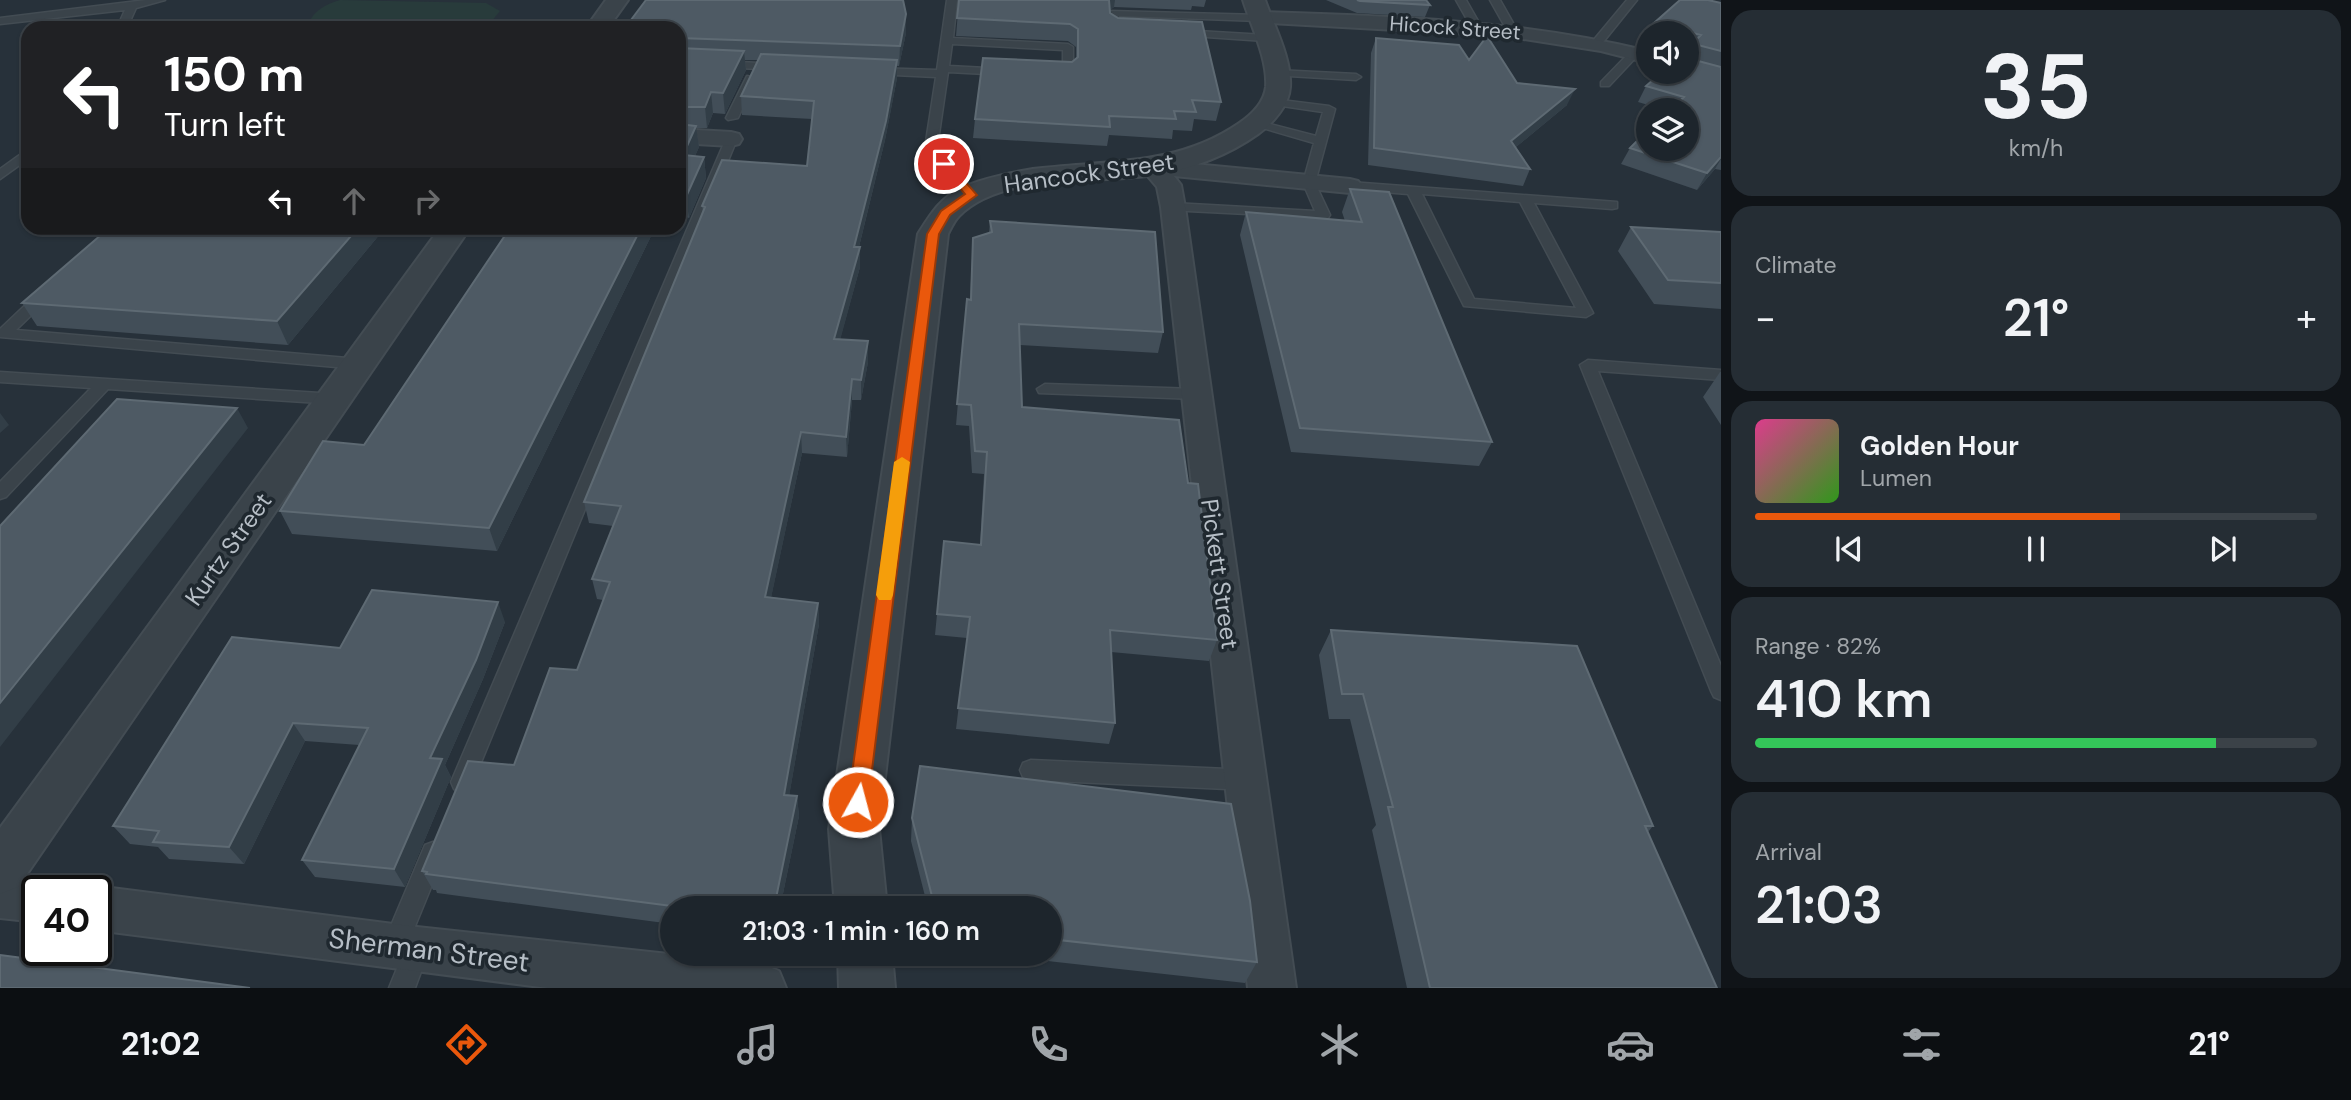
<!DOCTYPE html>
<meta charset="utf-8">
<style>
:root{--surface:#1d252c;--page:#252d34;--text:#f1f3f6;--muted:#a0a5a9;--line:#3b4248;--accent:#ea580c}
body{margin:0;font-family:"DM Sans",sans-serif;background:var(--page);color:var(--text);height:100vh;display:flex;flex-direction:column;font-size:26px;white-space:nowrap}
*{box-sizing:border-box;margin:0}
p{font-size:23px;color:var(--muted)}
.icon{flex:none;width:38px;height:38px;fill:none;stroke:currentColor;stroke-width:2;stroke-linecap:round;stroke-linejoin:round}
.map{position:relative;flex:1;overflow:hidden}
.side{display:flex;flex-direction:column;gap:10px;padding:10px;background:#101418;width:630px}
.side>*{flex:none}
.guide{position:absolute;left:21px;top:21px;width:665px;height:214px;border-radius:21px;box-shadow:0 2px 5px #0004,0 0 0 2px var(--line);background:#202124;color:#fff;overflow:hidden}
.fabs{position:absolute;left:1636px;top:21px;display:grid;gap:14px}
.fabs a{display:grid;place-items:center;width:63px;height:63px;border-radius:50%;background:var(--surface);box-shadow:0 2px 5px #0004,0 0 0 2px var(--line);font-size:35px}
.speed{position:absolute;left:21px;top:875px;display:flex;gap:14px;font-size:35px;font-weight:700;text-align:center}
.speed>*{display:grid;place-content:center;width:91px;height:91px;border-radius:50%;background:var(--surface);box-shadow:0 2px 5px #0004,0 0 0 2px var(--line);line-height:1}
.speed .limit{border:4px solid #111;border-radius:10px;background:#fff;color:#111}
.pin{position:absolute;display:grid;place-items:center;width:60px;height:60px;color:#fff;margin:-30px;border:4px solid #fff;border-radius:50%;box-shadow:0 2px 7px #0007}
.me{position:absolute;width:77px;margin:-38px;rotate:7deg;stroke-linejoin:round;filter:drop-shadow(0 0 5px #0008)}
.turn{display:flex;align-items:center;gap:24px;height:147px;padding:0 28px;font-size:32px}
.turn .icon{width:91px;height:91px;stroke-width:2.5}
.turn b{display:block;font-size:49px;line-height:60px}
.lanes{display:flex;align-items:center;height:66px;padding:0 28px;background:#0003;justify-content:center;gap:35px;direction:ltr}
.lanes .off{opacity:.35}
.big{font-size:52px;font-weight:600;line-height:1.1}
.side .widget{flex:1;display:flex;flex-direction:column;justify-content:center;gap:10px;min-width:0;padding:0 24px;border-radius:21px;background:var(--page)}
.side .dial{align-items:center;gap:0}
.dial b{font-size:91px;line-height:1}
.song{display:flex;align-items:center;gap:21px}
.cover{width:84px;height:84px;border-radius:10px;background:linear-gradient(135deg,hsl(330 70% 55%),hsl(110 70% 35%))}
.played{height:7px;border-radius:4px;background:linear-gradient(90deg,var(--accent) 65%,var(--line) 65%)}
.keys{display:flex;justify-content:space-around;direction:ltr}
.heat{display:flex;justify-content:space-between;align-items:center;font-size:38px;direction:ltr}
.charge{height:10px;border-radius:5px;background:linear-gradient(90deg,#34c759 82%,var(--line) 0)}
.trip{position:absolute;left:660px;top:896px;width:402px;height:70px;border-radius:35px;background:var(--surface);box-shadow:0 2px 5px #0004,0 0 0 2px var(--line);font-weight:600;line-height:70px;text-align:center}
.tabs{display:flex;height:112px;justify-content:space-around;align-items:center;background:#0c0f12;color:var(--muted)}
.tabs .icon{width:49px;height:49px}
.tabs .current{color:var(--accent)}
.tabs b{font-size:32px;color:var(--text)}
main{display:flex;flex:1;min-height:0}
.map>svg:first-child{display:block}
.green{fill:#283b3b}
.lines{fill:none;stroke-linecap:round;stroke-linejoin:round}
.service-casing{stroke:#434c53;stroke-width:3}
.minor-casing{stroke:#434c53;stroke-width:4}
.tertiary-casing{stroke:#434c53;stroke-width:4}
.service{fill:#3a434a;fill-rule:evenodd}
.minor{fill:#3a434a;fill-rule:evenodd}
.tertiary{fill:#3a434a;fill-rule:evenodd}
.wall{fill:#424e58}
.shaded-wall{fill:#323e47}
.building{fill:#4e5a64;stroke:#5e6a73;stroke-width:2}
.route{fill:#ea580c;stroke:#983908;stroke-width:2}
.slow{fill:#f59e0b}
.labels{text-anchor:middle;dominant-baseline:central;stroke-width:7;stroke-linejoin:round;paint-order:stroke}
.far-street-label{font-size:21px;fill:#b6bec6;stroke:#1f282f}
.street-label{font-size:24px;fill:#b6bec6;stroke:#1f282f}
.near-street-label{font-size:28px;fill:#b6bec6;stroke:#1f282f}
</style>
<main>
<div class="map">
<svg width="1721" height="988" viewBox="0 0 1721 988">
<rect width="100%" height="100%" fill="#27313a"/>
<!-- green -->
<path class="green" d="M340,0l146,3 14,8 -14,17h-174l-3,-2c0,-13 19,-23 31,-26z"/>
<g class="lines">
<!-- service casing -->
<g class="service-casing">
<path id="service" d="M146,0h19l-29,8 -9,20h-10l8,-18 -125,14v-6z
M947,0h10l-4,38 115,6 5,3v28l-5,3 -15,-4 10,-3v-21l-111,-6 -3,22 56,3 5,3 -5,3 -57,-3 -11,76 41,47 -6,4 -5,-1 -42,-50 11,-71 -63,-3 -5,-3 5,-3 64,2z
M1456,0h10l16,28 -1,2h-8z
M1490,0h10l17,30 -1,2h-8z
M1627,0h10l-37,46h-8v-4z
M1110,11l150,4 5,3 -5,3 -141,-5 1,11 7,3 -12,3 -5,-3z
M1181,30l84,5 5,3 -5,3 -88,-6v-4z
M1631,51l9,2 -31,33h-8v-4z
M679,59l99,5 5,3 -5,3 -99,-5z
M1276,70l80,4 5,3 -5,3 -84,-5 -1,-2z
M747,76l9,2 -18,40 -10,2 -2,-2z
M1273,99l56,7 6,3 -20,74 15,32 -2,3 -160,-8 -1,-3 6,-4 142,8 -12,-28 11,-40 -65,-19 6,-4 61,16 7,-24 -54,-8 -2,-2z
M727,136l10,3 -264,643 -3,7 -8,3 -8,-3 -3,-7z
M28,149v10l-28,20v-10z
M1350,182l267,20v6l-5,1 -78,-6 59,110 -7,4 -122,-11 -56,-112 -62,-5v-6zM1422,194l98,8 56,106 -102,-9z
M43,292l5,1 2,3 -2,3 -32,31 343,29 8,5 -8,5 -359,-32v-8l38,-36z
M1588,360l133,10v10l-123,-9 123,295v34l-7,-3 -3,-6 -131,-326z
M0,372l335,22 8,5 -8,5 -227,-15 -102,108 -6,2v-17l91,-94 -91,-6z
M1045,384l151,5 8,5 -8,5 -157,-6 -2,-4z
M1031,760l218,10 8,3 3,7 -3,7 -8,3 -218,-10 -8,-3 -3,-7 3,-7z
M433,842l8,3 4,8 -36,88 8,-3 9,3 3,9 -14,38h-26l13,-32 -8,3 -9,-3 -3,-9 43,-102z"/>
</g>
<!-- minor casing -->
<g class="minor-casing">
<path id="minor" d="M1260,12c131,4 260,8 388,39v12l-47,-12 -97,-15 -251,-14 -3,-4 3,-4z
M679,129l52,3 8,2 3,5 -3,5 -8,2 -52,-3z
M1152,160l198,19 8,2 4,5 -4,5 -8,2 -176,-17 7,9 4,22 111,781h-48l-87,-781 -4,-20 -17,-20 4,-5z
M0,874l37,4 16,7 3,6h-19v31l-37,-4z
M96,886l321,41 345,37 17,7 7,17h-238l-452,-58v-39h-12z"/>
</g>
<!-- tertiary casing -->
<g class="tertiary-casing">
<path id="tertiary" d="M606,0h22l-20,28h-22z
M1243,0h22c9,26 27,59 25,87 -1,19 -18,37 -32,47 -31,22 -67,35 -104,41 -56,9 -152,-3 -195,41 -5,5 -8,12 -11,18l-69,595 8,79h-52l-6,-79 89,-595c12,-19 22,-36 43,-46 22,-10 48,-15 72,-19 72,-9 142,-2 205,-45 12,-8 26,-20 28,-37 2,-28 -15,-61 -23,-87z
M440,228h30l-452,659 -18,7v-66z
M838,954h54l3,34h-56z"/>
</g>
<!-- service -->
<use href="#service" class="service"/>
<!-- minor -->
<use href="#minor" class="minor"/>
<!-- tertiary -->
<use href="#tertiary" class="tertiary"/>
</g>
<!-- wall -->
<path class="wall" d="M959,0h247l-2,7 -12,-1 -1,4 -77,-3 -4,3v3l111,89 -5,19 -22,-2 -2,12 -19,-1 -1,9 -63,-4 -2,11 -134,-8 2,-19 97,-57 4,-3v-12l-8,-6 -112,-5z
M1326,0h100l4,5 -5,12 -68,-4z
M1721,3v167l-6,-1 -18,21 -76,-26 9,-16 57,-38h-22l-27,-8 8,-16 41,-14v-39h-38l5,-10z
M679,28l227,5 -7,33h-2v12l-12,62 -26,107 1,20 -20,72 28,2v21l-7,38h-9l-5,57 -45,-4 -31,144 47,6 1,21 -30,172h8l2,20 -19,92h-108v16l-235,-31 -1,-3h-3l-11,-19 92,-106 63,-95 26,-70 -6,-1 -5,-20 21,-53 -24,-3 -5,-21 119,-289 -1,-7 105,-40 5,-47 -70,-4 -1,-19 17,-36h-13l1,10 -21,44 -12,-1 -6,15h-11l3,19 -4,9 9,1 2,21 -17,40 -10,-4z
M1376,38l93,22 98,45 -51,42 14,22 -7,17 -155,-21 3,-112z
M1350,189l142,253 -13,24 -188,-14 -51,-217 6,-23 99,9 -3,-9z
M990,221l173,111 -5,21 -138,-8 2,62 166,76 29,157 -8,21 -98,-9 4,71 -6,21 -153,-15 11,-91 -32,-3 9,-94 36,4 4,-71 -12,-1 -3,-47 -13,-1 11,-126h3l3,-61 16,-5z
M1631,227l90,5v77l-67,-5 -36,-53z
M109,228h276l-97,117 -251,-19 -15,-23z
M510,228h145l-158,323 -205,-17 -12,-23 84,-66z
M1720,372h1v53l-18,-28z
M505,622l-22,57 -38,86 6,12 -46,110 -90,-10 -13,-17 57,-115 -54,-4 -61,123 -75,-5 -11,-12 -28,-3 -17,-18 227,-178z
M1331,630l322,196 -5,6 69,156h-310l-35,-158 4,-5 -26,-106h-21l-10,-64z
M912,818l345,144 -12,21 -260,-29h65v-46h-122l-17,-67z"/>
<!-- shaded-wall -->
<path class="shaded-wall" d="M1108,0h7l-1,7 -8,6z
M906,14v19l-7,33 1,-20z
M744,51l2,19 -21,44 -2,-21z
M897,60v18l-12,62 -31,127v-20z
M1575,89l-8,16 -63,52 7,-16z
M711,92l2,21 -6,15 -2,-21z
M696,126l3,21 -13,30 -3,-22z
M704,157l2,21 -17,40 -3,-21z
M1721,157v2l-6,10 -18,21 10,-17z
M358,228h27l-97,117 -11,-24z
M641,228h14l-158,323 -8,-23z
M860,247v20l-25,92 -1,-20z
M868,341v21l-7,38v-20z
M852,379v21l-5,57 -1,-20z
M237,408l11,20 -248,319v-44z
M0,413l9,12 -9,8z
M801,432l1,21 -35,164 -2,-20z
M498,602l7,20 -22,57 -38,86 6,12 -46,110 -11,-18 36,-111z
M818,603l1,21 -33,190 -2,-19z
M293,723l12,18 -61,123 -15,-17z
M797,796l2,20 -19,92h-6z"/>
<!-- building -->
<path class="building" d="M646,0h257l3,14 -6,32 -221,-8v-10h-54z
M959,0h150l1,13 8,5 84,4 19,80 -29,-2 4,12 -22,-1 2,8 -67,-3 1,11 -135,-8 8,-61 89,4 6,-5v-28l-8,-5 -113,-6z
M1357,0h69l4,5 -70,-4z
M1680,0h28l13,3v48l-27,-7 -1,10 -6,2v-7l14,-14 -47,-12z
M1487,36l30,47 58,6 -64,52 19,28 -156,-21 2,-110 83,7 10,15z
M679,48l65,3 -21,42 -12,-1 -6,15h-26z
M761,54l136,6 -11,61 -32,126h6l-26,92 34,2 -7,39 -9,-1 -6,58 -45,-5 -36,165 53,6 -34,192 13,1 -23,112h-87l-261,-34 1,-2 -5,-1 46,-110 46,4 36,-97 27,2 33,-88 -18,-3 29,-73 -37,-4 121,-295 -3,-1 20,-46 85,6 7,-65 -73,-5z
M1687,58l34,9v90l-14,16 -77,-25 18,-18v19h39v-39h-17l14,-13 -38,-11 16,-14h25z
M679,124l17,2 -13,29 21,2 -18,40 -7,-3z
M1350,189l39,3 103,250 -192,-14 -54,-216 116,10z
M990,221l165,11 8,100 -144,-8 3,83 157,13 9,63 10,1 19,156 -107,-10 5,93 -157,-15 12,-91 -33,-3 7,-73 37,4 6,-93 -12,-1 -4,-46 -14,-1 10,-105 4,1 2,-62 19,-6z
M1631,227l90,5v51l-53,-3z
M109,228h249l-81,93 -255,-18z
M510,228h131l-152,300 -209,-17 43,-70 41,4z
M117,399l120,9 -237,295v-177z
M372,590l126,12 -22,58 -46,98 12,1 -48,110 -92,-9 66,-132 -75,-5 -64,124 -76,-5 6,-11 -46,-5 119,-189 108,11z
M1331,630l246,16 76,180h-8l72,162h-287l-42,-181h5l-30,-113h-21z
M920,766l311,38 19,97 7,61 -207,-23v-31h-115l-23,-90z
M0,955l250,33h-250z"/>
<!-- route -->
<path class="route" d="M941,162h7l29,33 -27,20 -11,19 -71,568 -3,6 -7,3 -8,-3 -2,-6 79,-568 14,-23 24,-17 -24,-28z"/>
<!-- slow -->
<path class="slow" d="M902,457l8,5 -17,133 -2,5h-12l-3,-5 18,-133z"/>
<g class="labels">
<!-- far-street labels -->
<g class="far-street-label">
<text transform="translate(1455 28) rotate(4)">Hicock Street</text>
</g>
<!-- street labels -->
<g class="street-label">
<text transform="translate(1089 173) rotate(-8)">Hancock Street</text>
<text transform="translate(228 549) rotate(-55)">Kurtz Street</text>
<text transform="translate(1220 574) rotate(82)">Pickett Street</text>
</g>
<!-- near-street labels -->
<g class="near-street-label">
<text transform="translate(429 950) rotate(7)">Sherman Street</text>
</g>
</g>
</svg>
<div class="fabs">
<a><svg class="icon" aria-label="sound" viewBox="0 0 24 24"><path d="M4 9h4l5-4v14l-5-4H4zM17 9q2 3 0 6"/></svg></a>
<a><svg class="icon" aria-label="layers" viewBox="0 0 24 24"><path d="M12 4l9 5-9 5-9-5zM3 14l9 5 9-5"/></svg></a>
</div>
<div class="speed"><div class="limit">40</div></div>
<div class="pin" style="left:944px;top:164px;background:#d93025"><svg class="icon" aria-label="arrive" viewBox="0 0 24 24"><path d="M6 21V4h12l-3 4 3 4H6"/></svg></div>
<svg class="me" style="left:858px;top:802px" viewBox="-20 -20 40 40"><circle r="17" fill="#ea580c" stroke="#fff" stroke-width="3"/><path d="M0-11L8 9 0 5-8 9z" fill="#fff"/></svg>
<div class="trip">21:03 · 1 min · 160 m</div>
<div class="guide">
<div class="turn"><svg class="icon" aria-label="left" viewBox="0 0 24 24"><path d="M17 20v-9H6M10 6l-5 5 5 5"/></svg><div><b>150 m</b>Turn left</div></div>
<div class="lanes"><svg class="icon" aria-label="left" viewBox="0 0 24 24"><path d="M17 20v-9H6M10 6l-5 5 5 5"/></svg><svg class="icon off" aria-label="ahead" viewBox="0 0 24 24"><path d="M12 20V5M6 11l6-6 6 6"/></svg><svg class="icon off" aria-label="right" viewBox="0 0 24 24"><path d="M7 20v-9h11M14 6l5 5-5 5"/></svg></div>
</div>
</div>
<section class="side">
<div class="widget dial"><b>35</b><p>km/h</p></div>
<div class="widget"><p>Climate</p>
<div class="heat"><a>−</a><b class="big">21°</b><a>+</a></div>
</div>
<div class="widget">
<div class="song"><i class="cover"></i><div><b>Golden Hour</b><p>Lumen</p></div></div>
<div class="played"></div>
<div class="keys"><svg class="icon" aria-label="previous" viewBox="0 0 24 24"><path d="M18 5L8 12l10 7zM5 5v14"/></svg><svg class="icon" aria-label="pause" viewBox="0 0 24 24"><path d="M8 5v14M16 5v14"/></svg><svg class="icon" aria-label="next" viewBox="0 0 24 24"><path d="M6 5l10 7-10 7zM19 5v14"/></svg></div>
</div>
<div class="widget"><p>Range · 82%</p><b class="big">410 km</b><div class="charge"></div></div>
<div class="widget"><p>Arrival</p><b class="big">21:03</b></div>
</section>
</main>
<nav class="tabs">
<b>21:02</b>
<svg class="icon current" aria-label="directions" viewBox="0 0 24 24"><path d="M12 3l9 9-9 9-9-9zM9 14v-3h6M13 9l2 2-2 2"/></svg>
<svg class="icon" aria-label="music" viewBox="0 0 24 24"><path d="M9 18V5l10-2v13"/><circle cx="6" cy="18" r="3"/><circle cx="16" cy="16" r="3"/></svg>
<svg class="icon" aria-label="phone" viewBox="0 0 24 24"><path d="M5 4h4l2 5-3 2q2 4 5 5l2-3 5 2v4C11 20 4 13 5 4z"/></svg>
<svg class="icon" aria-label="climate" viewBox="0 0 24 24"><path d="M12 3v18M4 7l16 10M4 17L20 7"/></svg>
<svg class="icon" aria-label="car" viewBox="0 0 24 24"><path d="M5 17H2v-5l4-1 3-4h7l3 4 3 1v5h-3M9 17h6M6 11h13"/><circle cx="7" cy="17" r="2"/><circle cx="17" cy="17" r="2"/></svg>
<svg class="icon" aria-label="filters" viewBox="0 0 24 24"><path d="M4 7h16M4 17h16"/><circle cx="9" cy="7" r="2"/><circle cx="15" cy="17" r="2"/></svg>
<b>21°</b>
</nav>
